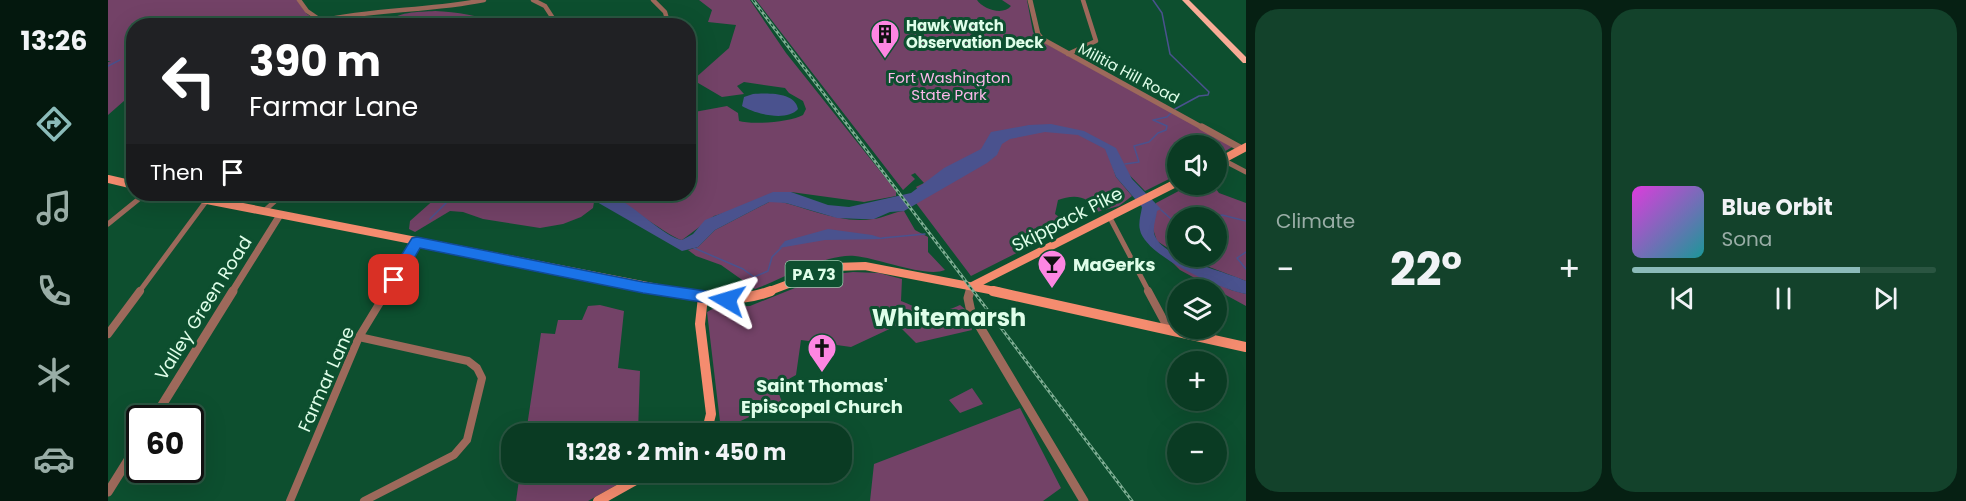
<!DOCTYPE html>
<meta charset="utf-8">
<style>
:root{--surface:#0a3b23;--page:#13422b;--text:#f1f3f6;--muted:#99ada6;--line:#2a5541;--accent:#8bbbb9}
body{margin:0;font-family:Poppins,sans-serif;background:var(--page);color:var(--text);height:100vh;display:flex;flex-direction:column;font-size:22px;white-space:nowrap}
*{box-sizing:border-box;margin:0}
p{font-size:20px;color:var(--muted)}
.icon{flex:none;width:33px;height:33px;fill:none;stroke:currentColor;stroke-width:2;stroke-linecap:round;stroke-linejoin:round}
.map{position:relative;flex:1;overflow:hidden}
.panel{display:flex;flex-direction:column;gap:9px;padding:9px;background:#062013;width:720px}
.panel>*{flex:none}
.banner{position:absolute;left:18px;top:18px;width:570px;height:183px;border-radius:24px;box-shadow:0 6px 24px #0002,0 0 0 2px var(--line);background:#202124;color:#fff;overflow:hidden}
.buttons{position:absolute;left:1059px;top:135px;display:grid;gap:12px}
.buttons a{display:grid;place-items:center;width:60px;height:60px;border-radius:50%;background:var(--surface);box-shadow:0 6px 24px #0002,0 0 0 2px var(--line);font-size:30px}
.speed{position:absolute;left:18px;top:405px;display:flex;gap:12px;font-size:30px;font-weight:700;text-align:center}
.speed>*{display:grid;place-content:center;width:78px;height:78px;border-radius:50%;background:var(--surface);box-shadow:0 6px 24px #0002,0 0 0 2px var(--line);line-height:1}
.speed .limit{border:3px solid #111;border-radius:9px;background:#fff;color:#111}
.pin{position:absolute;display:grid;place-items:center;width:51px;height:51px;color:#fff;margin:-26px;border-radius:12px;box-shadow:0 3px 9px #0006}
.me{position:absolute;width:66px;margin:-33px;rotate:277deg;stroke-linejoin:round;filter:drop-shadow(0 0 4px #0008)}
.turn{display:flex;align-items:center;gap:21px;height:126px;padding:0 24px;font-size:27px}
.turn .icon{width:78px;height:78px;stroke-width:2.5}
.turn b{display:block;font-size:42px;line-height:51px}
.then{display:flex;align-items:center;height:57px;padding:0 24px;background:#0003;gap:12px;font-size:22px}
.big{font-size:45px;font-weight:700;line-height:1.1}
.panel .widget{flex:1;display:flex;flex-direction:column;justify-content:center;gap:9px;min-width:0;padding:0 21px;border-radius:24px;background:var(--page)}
.song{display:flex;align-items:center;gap:18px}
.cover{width:72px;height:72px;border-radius:9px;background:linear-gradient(135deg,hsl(300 70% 55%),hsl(180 70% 35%))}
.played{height:6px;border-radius:3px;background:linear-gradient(90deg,var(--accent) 75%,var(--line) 75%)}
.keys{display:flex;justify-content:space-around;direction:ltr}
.heat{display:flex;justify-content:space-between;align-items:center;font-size:33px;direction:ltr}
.panel .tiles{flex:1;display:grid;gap:9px;grid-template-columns:repeat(2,1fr)}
.trip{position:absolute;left:393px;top:423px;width:351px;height:60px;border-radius:24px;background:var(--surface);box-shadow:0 6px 24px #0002,0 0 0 2px var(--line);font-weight:700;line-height:60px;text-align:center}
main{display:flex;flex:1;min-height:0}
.tabs{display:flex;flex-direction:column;width:108px;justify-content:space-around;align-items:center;background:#04180e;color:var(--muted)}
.tabs .icon{width:42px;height:42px}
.tabs .selected{color:var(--accent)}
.tabs b{font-size:27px;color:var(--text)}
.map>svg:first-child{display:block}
.green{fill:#734267}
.water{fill:#4a528e}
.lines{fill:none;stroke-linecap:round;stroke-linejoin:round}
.stream{stroke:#4a528e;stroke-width:1.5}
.minor-far2{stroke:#9d695b;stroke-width:4.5}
.minor-far1{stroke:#9d695b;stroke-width:5}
.minor{stroke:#9d695b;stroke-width:8}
.tertiary-far2{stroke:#9d695b;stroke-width:5}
.tertiary-far1{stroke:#9d695b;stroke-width:7}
.tertiary{stroke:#9d695b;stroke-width:9}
.primary-far1{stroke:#f58c6f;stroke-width:8}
.primary{stroke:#f58c6f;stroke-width:10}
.motorway{fill:#f7ac96;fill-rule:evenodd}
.rail-casing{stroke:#80af95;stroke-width:3}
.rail{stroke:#0d4f2f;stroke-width:1.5;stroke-dasharray:3;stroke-linecap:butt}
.route{fill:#1a73e8;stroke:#114b97;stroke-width:1.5}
.labels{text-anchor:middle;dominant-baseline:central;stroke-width:6;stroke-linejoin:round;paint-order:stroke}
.far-poi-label{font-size:15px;font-weight:bold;fill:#dffee9;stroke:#0d4f2f;text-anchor:start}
.far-street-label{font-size:15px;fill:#dffee9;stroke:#0d4f2f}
.far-park-label{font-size:15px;fill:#fcb7ea;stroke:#0d4f2f}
.shield{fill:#0d4f2f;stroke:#a0cab1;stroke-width:1.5}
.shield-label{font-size:16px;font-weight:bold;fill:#dffee9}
.street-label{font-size:18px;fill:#dffee9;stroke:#0d4f2f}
.poi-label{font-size:18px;font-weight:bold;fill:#dffee9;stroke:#0d4f2f;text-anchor:start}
.district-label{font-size:24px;font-weight:bold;fill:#dffee9;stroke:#0d4f2f}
</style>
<main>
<nav class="tabs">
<b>13:26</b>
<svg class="icon selected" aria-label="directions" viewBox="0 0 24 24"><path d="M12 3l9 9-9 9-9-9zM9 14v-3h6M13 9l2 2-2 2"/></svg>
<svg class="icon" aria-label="music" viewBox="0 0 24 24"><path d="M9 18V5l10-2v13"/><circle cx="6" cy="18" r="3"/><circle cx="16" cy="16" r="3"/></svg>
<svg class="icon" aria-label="phone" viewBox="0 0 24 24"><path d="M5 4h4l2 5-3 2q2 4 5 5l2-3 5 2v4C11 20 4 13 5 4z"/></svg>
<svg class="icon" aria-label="climate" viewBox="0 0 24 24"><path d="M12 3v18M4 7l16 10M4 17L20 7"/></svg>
<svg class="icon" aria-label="car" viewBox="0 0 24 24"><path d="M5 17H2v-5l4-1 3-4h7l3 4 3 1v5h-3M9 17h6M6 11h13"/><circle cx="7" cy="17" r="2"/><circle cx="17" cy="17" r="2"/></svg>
</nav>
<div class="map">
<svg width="1138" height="501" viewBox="0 0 1138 501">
<rect width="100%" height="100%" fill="#0d4f2f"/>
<!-- green -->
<path class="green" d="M0,0h189l10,14 16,11 -189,1 -1,67 -25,22v-53h3l-3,-1z
M591,0h51l36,53 110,138v5l-32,6 -73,-10 -77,24 -32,24c-10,-1 -58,-38 -73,-46h79l1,-81 38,-7 11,7 1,8c13,4 52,1 64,-6l3,-6 -3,-8 -14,-8 -4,-5 -41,-6 -7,4 7,8 -22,3 -29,-17 36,-32 7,-23 -28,-3 4,-12z
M648,0h221c6,9 26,16 34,6l-9,-6h25l6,32 6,8 195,106 -17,10 -1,-10h-38l-1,29 -32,16 -37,-38 8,24 16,19 -13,10 -26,7c-1,-18 -20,-19 -35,-13l-3,14 11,8 16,-4v2l-111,56 -55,-73 81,-48 -74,41 -7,-9 8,-4 -9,-10 -4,2 4,4 -12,11z
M327,11c21,1 46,4 65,14h-114c8,-14 34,-13 49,-14z
M1082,185h23l6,8 27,10v78l-63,-24 33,-1v-38h-38l-1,36 -20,-13 -4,-12 3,-26z
M303,194h172l11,8 -1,6 -12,9 -18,7 -23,4 -57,-9 -20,-7 -13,-1 -35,21 -6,-3 1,-8 27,-24 -6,-3z
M669,201c32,7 62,23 96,18 11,-1 20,-7 31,-8l11,19 13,7v15l17,18c-19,8 -67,-12 -90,-14 -29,-3 -72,23 -100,33l-34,-24 -25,-9 -8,-6 10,-3 17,-17 54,-28z
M1063,261l60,29 15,4v12l-66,-36z
M745,272l26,1 23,6 -1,22c27,11 32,16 59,4l5,4 7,21 -56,13 -18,-18 -47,22 -50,-7 -5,35 -20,11 6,16 -61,28 -14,-118 9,-5 34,-1 77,-31z
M492,305l24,6 -6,57 22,3 -2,62h-112l15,-100 14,1 3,-14h24l6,-14z
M864,388l11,16 -23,9 -11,-13z
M912,408l41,80 -18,13h-173l4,-37z
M412,473h118l-50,28h-72z"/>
<!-- water -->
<path class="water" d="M645,94c14,-1 42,-2 45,15 -11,13 -43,5 -56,-3l2,-9z
M943,124l33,7 32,17 16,31 29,30 -4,2c-1,9 -6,19 -1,27 10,20 68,33 90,43v13c-24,-4 -101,-38 -106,-64 -2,-7 1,-16 2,-23l-26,-30 -11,-28 -27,-14 -33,-3 -35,7 -8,5 -5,11 -10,8 -83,48 -14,1 -16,7h-13l-24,-1 -51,-15 -17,-1 -54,28 -17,17 -16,4 -99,-57c9,0 20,-3 28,1 21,8 54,43 71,45l11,-6 12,-14 68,-28h18l37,13 21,2 62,-14 33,-25 37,-19 10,-17 38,-7z
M720,229l44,6 13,4 -60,1 -46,8 6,-7z"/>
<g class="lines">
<!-- stream -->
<path class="stream" d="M1045,0l9,13 8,41 39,38 -1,3 -9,1 -24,13
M0,66l12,-6
M1017,164l14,-2 -5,-16 15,-4 9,-9 8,-3 1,-4 -14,-6 14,-3 5,-5
M1053,210l17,15
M1105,218l9,-3 24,6
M322,219l22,-22 11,2 2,-5
M774,238l43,-4
M586,248l49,21 11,8 14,-6 4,-14 9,-9
M1138,252l-9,6 9,11"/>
<!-- minor-far2 -->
<path class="minor-far2" d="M191,0l8,11 22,15
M425,0l12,6 13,20
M545,0l12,12 4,14
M212,21c54,-12 110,-10 164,-21
M960,54l28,-13 -13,-41"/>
<!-- minor-far1 -->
<path class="minor-far1" d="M1115,160l23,12
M156,211l19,-17
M1001,216l40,76
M0,224l37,-30
M31,292l68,-92
M278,292l31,-50"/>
<!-- minor -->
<path class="minor" d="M1040,291l21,39
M0,334l32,-43
M251,337l109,24 9,7 5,10 -15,62 -13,15 -90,46
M182,501l69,-164 28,-46"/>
<!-- tertiary-far2 -->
<path class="tertiary-far2" d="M922,0l8,34 4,5 163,90"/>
<!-- tertiary-far1 -->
<path class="tertiary-far1" d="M1094,127l40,22
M124,292l48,-77
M862,292l2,-6"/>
<!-- tertiary -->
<path class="tertiary" d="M862,291l-2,7 3,14 113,189
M46,418l79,-127
M0,492l32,-51"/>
<!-- primary-far1 -->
<path class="primary-far1" d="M1108,163l30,-16
M0,179l26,6
M68,194l502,98
M864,286l206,-104
M659,292l67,-25 31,-1 135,26"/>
<!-- primary -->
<path class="primary" d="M563,291c35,7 65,13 100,0
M885,291l253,56
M595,297l-3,27 11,90 -5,20
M490,501l52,-29"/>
<!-- motorway -->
<path class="motorway" d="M1074,0h7l57,57v6h-3z"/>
<!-- rail casing -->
<g class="rail-casing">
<path id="rail" d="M645,0l379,501"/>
</g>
<!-- rail -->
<use href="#rail" class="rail"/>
</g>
<!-- route -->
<path class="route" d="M309,237l226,45 84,12 7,6 -7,6 -84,-13 -223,-45 -21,36h-10l-3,-4 26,-42z"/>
<!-- icons -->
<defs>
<g id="building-pin" transform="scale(1.5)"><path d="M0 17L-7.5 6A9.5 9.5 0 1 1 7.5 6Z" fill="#fd86e2" stroke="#0d4f2f"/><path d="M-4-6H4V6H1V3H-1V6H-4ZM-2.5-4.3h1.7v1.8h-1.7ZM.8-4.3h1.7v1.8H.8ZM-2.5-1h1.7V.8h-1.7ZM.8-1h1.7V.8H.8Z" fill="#111"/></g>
<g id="bar-pin" transform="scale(1.5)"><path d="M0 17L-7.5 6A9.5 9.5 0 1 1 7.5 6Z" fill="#fd86e2" stroke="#0d4f2f"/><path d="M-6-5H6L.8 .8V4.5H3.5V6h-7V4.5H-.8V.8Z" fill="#111"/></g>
<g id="church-pin" transform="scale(1.5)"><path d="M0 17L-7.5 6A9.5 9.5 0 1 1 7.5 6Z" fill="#fd86e2" stroke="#0d4f2f"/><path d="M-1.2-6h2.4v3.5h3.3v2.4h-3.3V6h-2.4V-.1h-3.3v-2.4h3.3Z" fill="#111"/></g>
</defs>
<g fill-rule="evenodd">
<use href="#building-pin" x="777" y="34"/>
<use href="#bar-pin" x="944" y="264"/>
<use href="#church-pin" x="714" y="348"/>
</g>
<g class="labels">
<!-- far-poi labels -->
<g class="far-poi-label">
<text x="798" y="25">Hawk Watch<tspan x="798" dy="17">Observation Deck</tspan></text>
</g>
<!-- far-street labels -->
<g class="far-street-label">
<text transform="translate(1021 73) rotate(28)">Militia Hill Road</text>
</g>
<!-- far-park labels -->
<g class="far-park-label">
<text x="841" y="77">Fort Washington<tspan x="841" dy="17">State Park</tspan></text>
</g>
<!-- shield labels -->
<rect class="shield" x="677.5" y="261" width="57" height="26" rx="4.5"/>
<g class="shield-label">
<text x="706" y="274">PA 73</text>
</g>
<!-- street labels -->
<g class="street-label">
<text transform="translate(959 219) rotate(-27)">Skippack Pike</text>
<text transform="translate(95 308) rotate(-58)">Valley Green Road</text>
<text transform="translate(218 379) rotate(-66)">Farmar Lane</text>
</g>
<!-- poi labels -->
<g class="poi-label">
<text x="965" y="264">MaGerks</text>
<text x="714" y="385" text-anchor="middle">Saint Thomas'<tspan x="714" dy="21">Episcopal Church</tspan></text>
</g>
<!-- district labels -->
<g class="district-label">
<text x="841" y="317">Whitemarsh</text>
</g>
</g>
</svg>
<div class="buttons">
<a><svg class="icon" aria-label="sound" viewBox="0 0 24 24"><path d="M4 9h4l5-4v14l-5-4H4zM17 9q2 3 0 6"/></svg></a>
<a><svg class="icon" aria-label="search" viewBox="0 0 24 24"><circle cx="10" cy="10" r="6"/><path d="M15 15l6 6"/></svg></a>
<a><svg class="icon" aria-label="layers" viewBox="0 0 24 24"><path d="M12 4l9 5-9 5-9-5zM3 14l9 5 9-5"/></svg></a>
<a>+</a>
<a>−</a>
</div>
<div class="speed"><div class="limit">60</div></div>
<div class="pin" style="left:286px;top:280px;background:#d93025"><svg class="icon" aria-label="arrive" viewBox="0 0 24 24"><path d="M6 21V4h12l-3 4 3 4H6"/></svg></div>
<svg class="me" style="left:619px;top:300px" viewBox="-20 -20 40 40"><path d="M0-17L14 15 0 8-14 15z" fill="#1a73e8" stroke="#fff" stroke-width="4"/></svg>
<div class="trip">13:28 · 2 min · 450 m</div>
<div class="banner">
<div class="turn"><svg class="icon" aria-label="left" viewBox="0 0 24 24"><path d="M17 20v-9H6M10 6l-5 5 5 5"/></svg><div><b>390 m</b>Farmar Lane</div></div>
<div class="then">Then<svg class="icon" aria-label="arrive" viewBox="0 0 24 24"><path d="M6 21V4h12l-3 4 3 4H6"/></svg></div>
</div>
</div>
<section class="panel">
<div class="tiles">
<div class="widget"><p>Climate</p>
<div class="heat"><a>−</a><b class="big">22°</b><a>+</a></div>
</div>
<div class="widget">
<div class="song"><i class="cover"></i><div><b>Blue Orbit</b><p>Sona</p></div></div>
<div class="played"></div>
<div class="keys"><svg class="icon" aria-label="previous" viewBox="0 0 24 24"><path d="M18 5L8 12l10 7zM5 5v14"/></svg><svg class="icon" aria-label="pause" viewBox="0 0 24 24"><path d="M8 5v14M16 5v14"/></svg><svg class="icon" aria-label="next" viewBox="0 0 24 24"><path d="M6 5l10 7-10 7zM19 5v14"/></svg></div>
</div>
</div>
</section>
</main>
